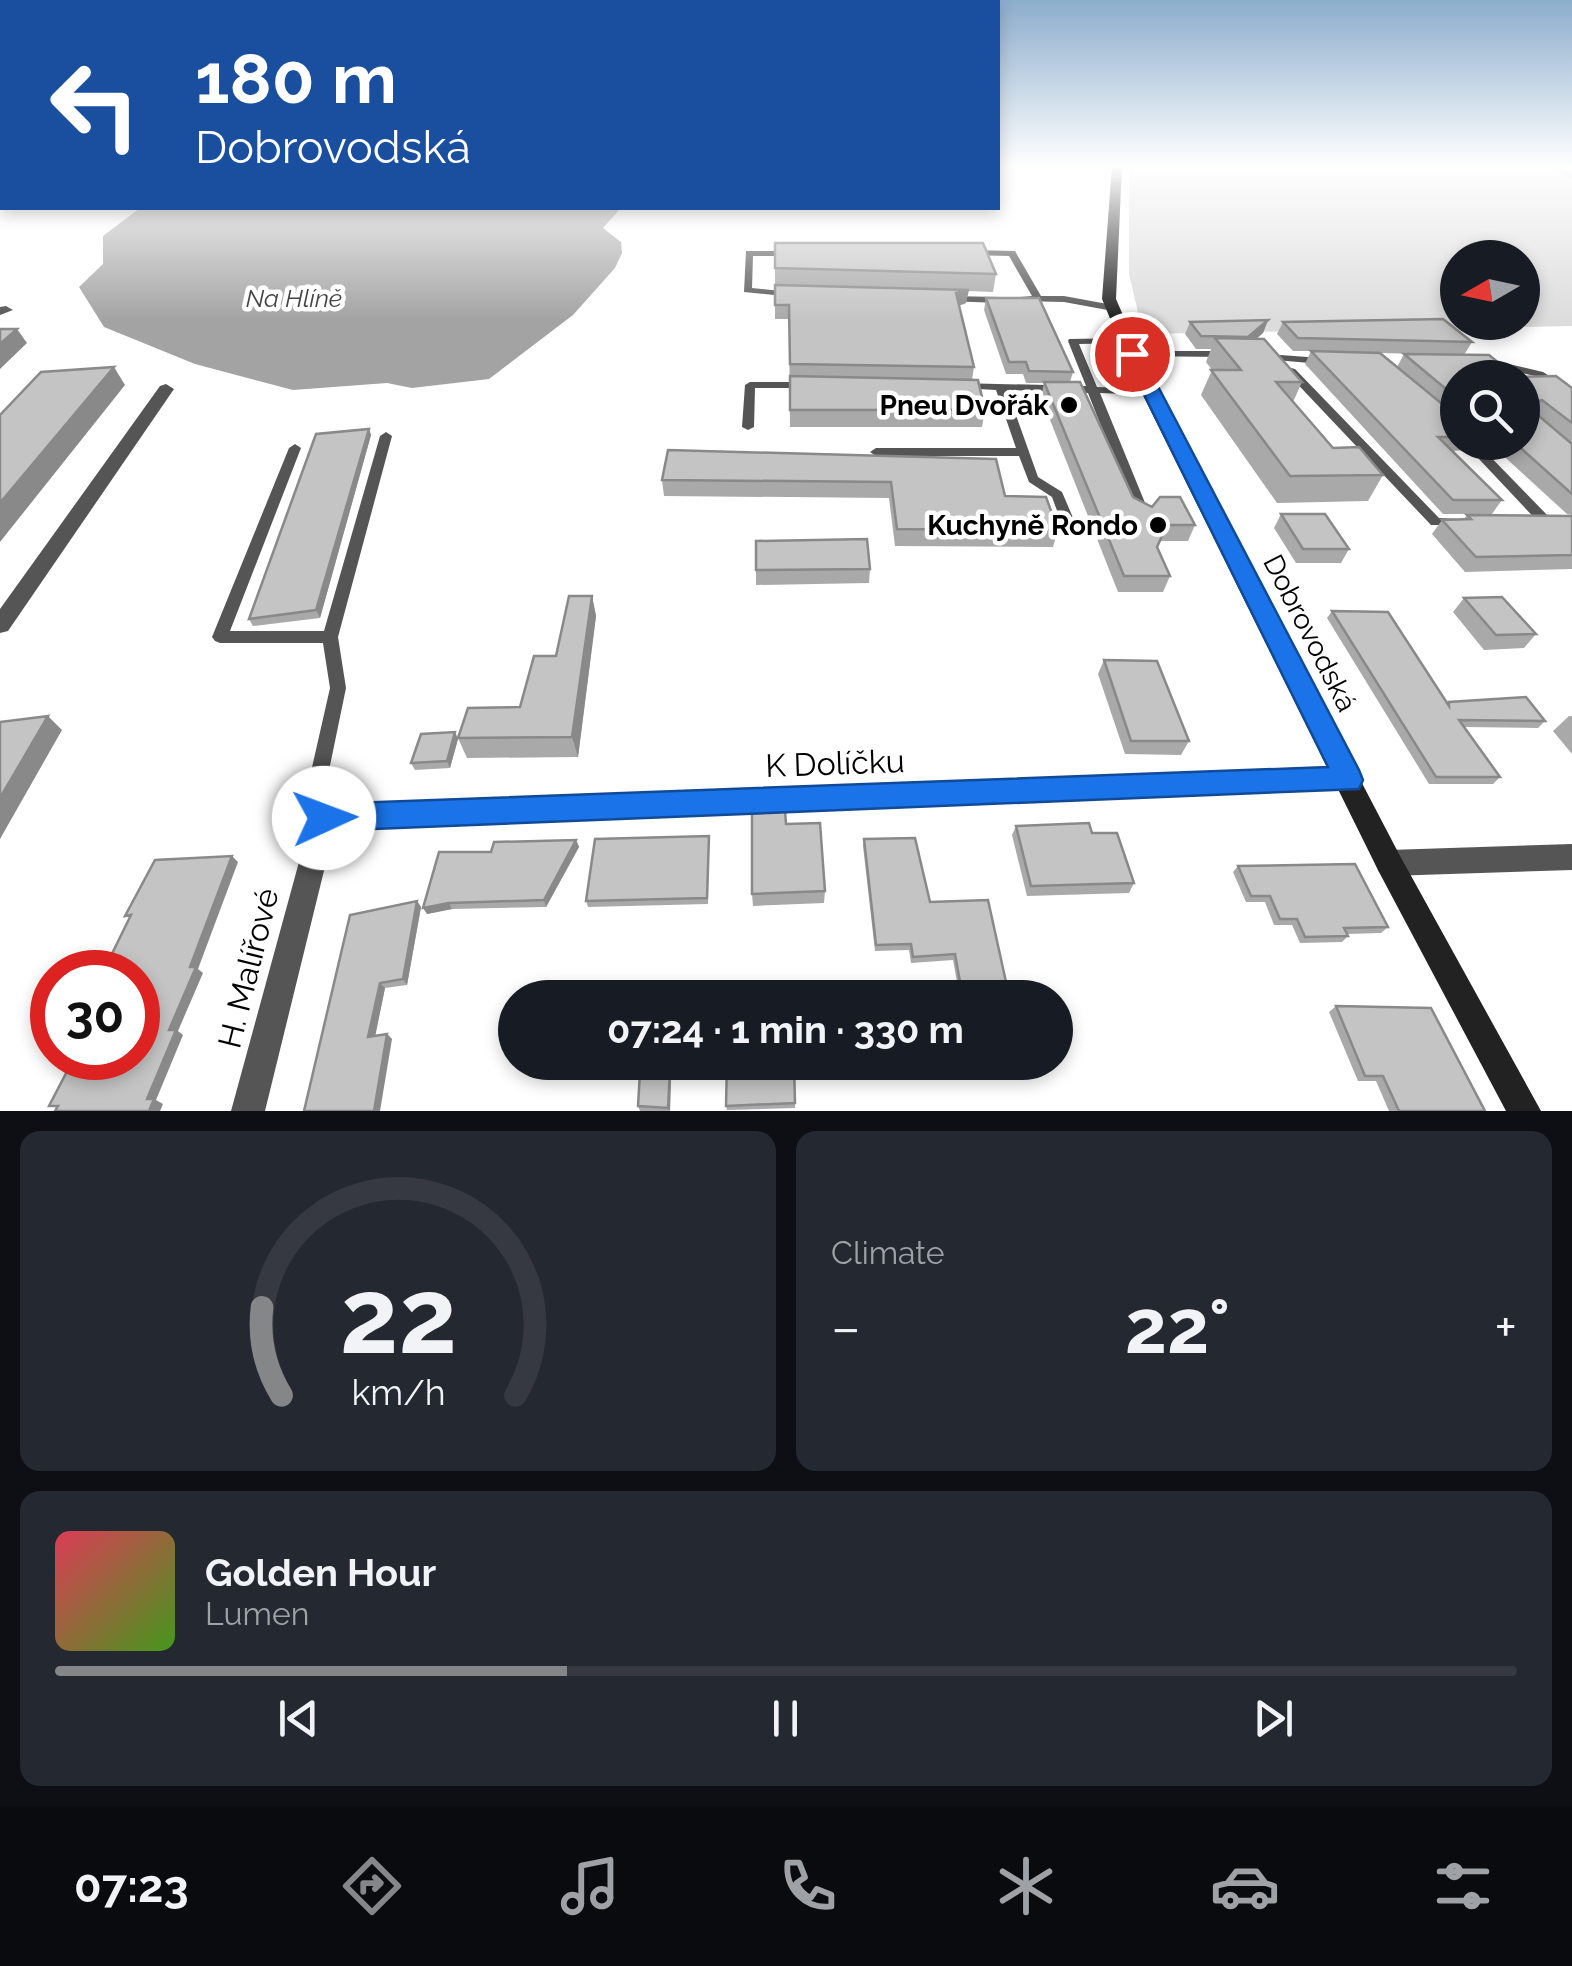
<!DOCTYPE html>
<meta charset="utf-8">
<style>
:root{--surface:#171b24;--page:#242831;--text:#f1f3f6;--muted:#9ea1a6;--line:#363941;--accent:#858687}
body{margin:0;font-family:Raleway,sans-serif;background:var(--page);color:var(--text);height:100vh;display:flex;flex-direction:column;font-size:38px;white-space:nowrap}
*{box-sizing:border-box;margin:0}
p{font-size:32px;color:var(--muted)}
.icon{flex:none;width:55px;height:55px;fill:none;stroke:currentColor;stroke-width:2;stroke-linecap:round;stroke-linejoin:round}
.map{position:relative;height:1111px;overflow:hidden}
.panel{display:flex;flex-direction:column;gap:20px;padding:20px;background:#0d0f14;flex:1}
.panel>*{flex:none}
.banner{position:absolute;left:0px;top:0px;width:1000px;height:210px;box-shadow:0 5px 15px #0003;background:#1a4fa0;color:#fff;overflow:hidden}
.needle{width:65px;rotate:261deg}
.buttons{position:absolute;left:1440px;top:240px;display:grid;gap:20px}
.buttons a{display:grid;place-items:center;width:100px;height:100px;border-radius:50%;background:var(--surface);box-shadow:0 5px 15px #0003;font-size:50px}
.speed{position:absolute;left:30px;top:950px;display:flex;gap:20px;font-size:50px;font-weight:700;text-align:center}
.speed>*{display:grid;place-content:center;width:130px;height:130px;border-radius:50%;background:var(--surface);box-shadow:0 5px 15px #0003;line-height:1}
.speed .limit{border:15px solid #d22;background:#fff;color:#111}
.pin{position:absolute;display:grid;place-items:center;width:85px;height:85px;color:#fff;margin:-42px;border:5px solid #fff;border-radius:50%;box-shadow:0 2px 10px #0007}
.me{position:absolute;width:110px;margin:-55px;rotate:88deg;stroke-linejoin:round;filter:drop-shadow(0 0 8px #0008)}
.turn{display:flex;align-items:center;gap:35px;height:210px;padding:0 30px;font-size:45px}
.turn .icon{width:130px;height:130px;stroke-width:2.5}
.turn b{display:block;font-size:70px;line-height:85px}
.big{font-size:75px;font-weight:700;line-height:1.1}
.panel .card{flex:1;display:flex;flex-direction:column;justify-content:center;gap:15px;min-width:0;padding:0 35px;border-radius:20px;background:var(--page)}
.panel .dial{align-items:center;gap:0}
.dial svg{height:260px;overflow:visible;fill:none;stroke:var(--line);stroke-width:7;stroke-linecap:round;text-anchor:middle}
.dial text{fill:var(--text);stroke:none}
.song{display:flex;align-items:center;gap:30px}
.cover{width:120px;height:120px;border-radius:15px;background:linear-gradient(135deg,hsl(350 70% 55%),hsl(100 70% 35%))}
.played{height:10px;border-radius:5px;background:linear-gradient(90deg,var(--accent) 35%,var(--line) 35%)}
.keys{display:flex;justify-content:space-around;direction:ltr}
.heat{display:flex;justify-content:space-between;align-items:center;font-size:55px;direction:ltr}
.panel .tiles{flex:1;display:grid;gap:20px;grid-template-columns:1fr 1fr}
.card:last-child{grid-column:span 2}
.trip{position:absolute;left:498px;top:980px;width:575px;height:100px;border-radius:50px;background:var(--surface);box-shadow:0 5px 15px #0003;font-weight:700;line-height:100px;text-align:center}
.tab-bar{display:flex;height:160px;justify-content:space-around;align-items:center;background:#090b0e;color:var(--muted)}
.tab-bar .icon{width:70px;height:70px}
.tab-bar .on{color:var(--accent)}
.tab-bar b{font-size:45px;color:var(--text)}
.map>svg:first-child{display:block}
.green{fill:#dcdcdc;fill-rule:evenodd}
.water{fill:#a3a3a3}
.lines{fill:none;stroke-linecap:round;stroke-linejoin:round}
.stream{stroke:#a3a3a3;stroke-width:5}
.lane{fill:#555;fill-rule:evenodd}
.street{fill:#555;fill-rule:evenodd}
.secondary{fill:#222;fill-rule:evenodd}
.wall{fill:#a9a9a9}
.shaded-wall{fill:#898989}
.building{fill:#c4c4c4;stroke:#898989;stroke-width:2.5}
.route{fill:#1a73e8;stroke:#114b97;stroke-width:2.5}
.poi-dot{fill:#000;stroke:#fff;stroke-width:4}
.labels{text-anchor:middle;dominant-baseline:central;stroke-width:9;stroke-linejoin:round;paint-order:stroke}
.far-water-label{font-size:25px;font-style:italic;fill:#444;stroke:#fff}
.poi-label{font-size:28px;font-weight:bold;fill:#000;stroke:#fff;text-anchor:end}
.street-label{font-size:28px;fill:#000;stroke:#fff}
.near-street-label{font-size:32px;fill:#000;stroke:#fff}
</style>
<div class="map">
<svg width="1572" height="1111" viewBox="0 0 1572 1111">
<rect width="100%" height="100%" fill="#fff"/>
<!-- green -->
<path class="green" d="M1129,166h417l26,13v147l-429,8 -14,-60zM1458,258h64v64h-64z"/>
<!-- water -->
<path class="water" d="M140,208h475l4,2 -16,18 18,14 1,11 -7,15 -42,47 -84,64 -77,9 -25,-5 -94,7 -98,-26 -91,-37 -25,-40 24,-23v-28z"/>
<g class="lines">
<!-- stream -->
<path class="stream" d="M1552,166l20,10"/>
<!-- lane -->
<path class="lane" d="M971,250l44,1 26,45h23l49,9 5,3 -5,3 -49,-9 -44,-1v-4l12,-1 -23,-40 -41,-1v-4z
M746,251h46v4l-3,1h-36l-1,32 39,4 5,3 -2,2 -50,-5z
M948,296l53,1 5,3 -5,3 -56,-2v-4z
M1127,338l5,3 -1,2 -52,1 18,43 53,2 5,3 -5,3 -50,-2 50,122 -2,3 -5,1 -7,-4 -48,-122 -81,-3 31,87 24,15 15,35 -7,4 -7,-4 -11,-30 -23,-15 -10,-26h-143l-6,-4 6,-4h140l-20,-58 -35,-2 -5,-3 1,-2 129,3 -18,-45 1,-2z
M1133,351h94l5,3 -5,3 -98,-1v-4z
M1268,354l53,4 5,3 -5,3 -57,-5 -1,-2z
M1483,358l60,14 29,18v8l-37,-22 -56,-13 -1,-2z
M1291,368l4,1 144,149 21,1 2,3 -2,3h-29l-144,-152 -1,-2z
M750,382h54l5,3 -5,3h-49l-1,39 -6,3 -6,-3 3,-42z
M386,432l6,4 -54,201 8,51 -20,97 -3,6 -6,2 -6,-2 -3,-6 22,-97 -7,-45h-103l-5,-2 -3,-4 77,-189 6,-4 6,4 -71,183h94l56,-195z
M1463,442h13l75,77 2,3 -2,3h-10z"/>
<!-- street -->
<path class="street" d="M0,307l6,-1 7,4 -13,5z
M166,384l8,5 -166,242 -8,2v-24l160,-223z
M1348,768l9,3 4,8 -4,8 -9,3 -1014,40 -69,281h-34l80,-293 -7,-33 4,-8 9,-3 9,3 9,29z
M1572,844v26l-183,6 -10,-4 -4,-9 4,-9 10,-4z"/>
<!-- secondary -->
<path class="secondary" d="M1112,166h10l-6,133 34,78 249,477 142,257h-35l-127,-239 -245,-495 -32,-78z"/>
</g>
<!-- wall -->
<path class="wall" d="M775,243l221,31 -3,18 -25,-1 -2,12 -7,3 15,61 -2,13 13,30 -3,17h-192l-1,-108h-14z
M986,298l87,74 -3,10 63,115 19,10 43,18 -7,16h-27l-4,7 13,28 -7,16h-45l-77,-195 3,-14h-18l-3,-9h-17l-22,-64z
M1268,320l-5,13 -7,6 46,43 -9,20 40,46 50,27 -15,26 -91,2 -76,-108 11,-25 -6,-8 5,-13h-15l-11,-15 5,-12z
M1283,322l189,20 -8,13 -84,-2 17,14 7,-13 168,34v127l-5,-1 -70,-64h-8l-8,-8h41l-64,-64v64h13l-5,8 -14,1 50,49 -10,14h-49l-138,-150 6,-13h-18l-16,-17z
M369,429l2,6 -51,183 -67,8 -4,-7z
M668,450l337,46 53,34 -5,17 -158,-1 -6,-48 -225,-2 -2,-16z
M1281,514l68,35 -8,14h-45l-22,-35z
M1467,515l105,1v53l-107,3 -33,-38 10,-14h21z
M756,541l114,28 -1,14 -113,2z
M592,596l4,20 -18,141 -111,1 -9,-20 62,-31 36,-51z
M1464,598l72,36 -12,14 -40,2 -31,-38z
M1332,611l115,93 2,-2 96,19 -7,7 -74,-1 36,50 -7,7h-64l-102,-166z
M1104,660l85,81 -8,14 -56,-1 -27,-80z
M1569,716h3v38l-19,-23z
M455,732l3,7 -8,29 -35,2 -4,-7z
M786,824l39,67 -1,12 -71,3 -1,-12z
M1016,826l76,7 42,50 -5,10 -102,3 -15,-61z
M709,836l-1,68 -120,3 -2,-6z
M864,839l66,63 78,89 -3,6 -45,1 -7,-38 -42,3 -2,-13 -34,1 -12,-105z
M576,840l3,7 -33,60 -94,2 -25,5 64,-62z
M1238,866l150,61 -7,6 -34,1 1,2 -6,6 -42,1 -8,-18h-18l-9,-23h-19l-13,-30z
M417,901l4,6 -14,78 -22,3 -10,48 12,-2 5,5 -88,72z
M1336,1006l149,105h-96l-13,-30h-18l-29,-69z
M794,1062l1,46 -68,2 -1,-4z
M671,1075l-1,36h-30l-2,-5z"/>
<!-- shaded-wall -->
<path class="shaded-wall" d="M969,290l-3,13 -12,4 2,-14z
M1268,320l-5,13 -20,17 5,-13z
M17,329l10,14 -27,26v-25z
M114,367l11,18 -125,157v-39z
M1542,400l-10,14 1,-12z
M369,429l2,6 -51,183 -4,-8z
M592,596l4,20 -18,141 -6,-20z
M48,716l14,14 -62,109v-41z
M455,732l3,7 -8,29 -3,-7z
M576,840l3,7 -33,60 -2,-7z
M232,856l6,6 -40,107 5,4 -25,58 5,4 -27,65 7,4 -3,7h-11l-2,-12 22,-69 21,-63z
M417,901l4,6 -14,78 -4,-6z
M449,903l3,6 -25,5 -4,-6z
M380,983l5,5 -11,54 -6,-5z
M387,1034l5,5 -12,72h-6z
M670,1070l1,5 -1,36 -2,-3z"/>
<!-- building -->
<path class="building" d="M775,243h208l13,31 -221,-6z
M775,285l194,5 -13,3 18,74 -184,-3 -1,-59h-14z
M986,298h53l34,74 -44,-1 -3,-9h-17z
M1443,319l29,23 -174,-4 -15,-16z
M1268,320l-20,17 -47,-1 -11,-14z
M0,329h17l-17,15z
M1215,338l49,1 38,43h-26l57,66 26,-1 24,28 -93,1 -79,-106h30z
M1311,351l69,2 78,64v20h-20l64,63h-49z
M1404,354l85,1 27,22 40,-1 16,12v35l-30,-23 -9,2v9l39,33v50l-58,-52h8v-64h-64v21z
M114,367l-114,136v-88l41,-43z
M790,376l188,4 7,30h-195z
M1044,382h36l53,115 19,10 8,-10h20l15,28h-28l-10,22 13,29h-46z
M369,429l-53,181 -67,9 67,-185z
M668,450l328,9 9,37 41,1 12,33 -161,-1 -6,-47 -229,-2z
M1281,514h44l24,35h-46z
M1467,515l105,1v39l-96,2 -34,-37 29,-1z
M867,539l3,30 -114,1v-29z
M569,596h23l-20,141 -114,1 10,-30 52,-1 14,-51h22z
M1502,597l34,37 -40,1 -32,-37z
M1332,611l56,1 61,94v-4l77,-5 19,24 -86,-1 41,57h-64z
M1104,660l53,1 32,80h-58z
M48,716l-48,82v-76z
M455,732l-8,29 -36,2 10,-29z
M785,810l1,14 34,-1 5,68 -73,3v-83z
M1089,823l3,10h25l17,50 -103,3 -15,-60z
M709,836l-2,62 -121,3 9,-62z
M915,838l15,64 58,-2 20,91 -46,2 -7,-39 -42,3 -2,-13 -35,1 -12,-106z
M576,840l-32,60 -95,3 -26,5 16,-56h52l3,-10z
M232,856l-42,111h6l-27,63h7l-29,69h7l-5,12h-94l3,-5h-9l25,-48h64v-86h-35l28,-57 -6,1 30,-56z
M1355,864l33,63 -44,1 4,8 -43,1 -8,-18h-17l-10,-23h-19l-13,-30z
M417,901l-14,78 -23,4 -12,54 19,-3 -13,77h-70l46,-196z
M757,986v10l34,-2v4h-63v-11z
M1336,1006l95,2 54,103h-86l-16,-35h-18z
M727,1062h67l1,41 -69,3z
M670,1070l-2,38 -30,-2 2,-34z"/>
<!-- sky -->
<linearGradient id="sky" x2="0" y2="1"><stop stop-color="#8cadcc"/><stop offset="0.52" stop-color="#fff"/><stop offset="1" stop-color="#fff" stop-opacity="0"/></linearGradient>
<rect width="1572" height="321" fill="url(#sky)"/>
<!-- route -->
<path class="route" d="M1126,350l15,4 218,416 4,10 -4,9 -1035,42 -10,-4 -5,-9 5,-10 10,-4 1004,-37 -204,-413z"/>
<!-- markers -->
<g class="poi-dot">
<circle cx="1069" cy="405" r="10"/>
<circle cx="1158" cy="525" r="10"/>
</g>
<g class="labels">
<!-- far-water labels -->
<g class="far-water-label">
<text x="294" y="298">Na Hlíně</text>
</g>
<!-- poi labels -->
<g class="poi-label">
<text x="1049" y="405">Pneu Dvořák</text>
<text x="1138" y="525">Kuchyně Rondo</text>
</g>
<!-- street labels -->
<g class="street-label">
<text transform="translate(1310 633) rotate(63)">Dobrovodská</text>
</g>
<!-- near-street labels -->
<g class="near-street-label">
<text transform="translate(835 763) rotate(-2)">K Dolíčku</text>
<text transform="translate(248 968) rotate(-76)">H. Malířové</text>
</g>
</g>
</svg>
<div class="buttons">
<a><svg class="needle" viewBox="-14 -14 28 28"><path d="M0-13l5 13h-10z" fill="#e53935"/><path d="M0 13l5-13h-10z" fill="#9ea1a6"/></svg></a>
<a><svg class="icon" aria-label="search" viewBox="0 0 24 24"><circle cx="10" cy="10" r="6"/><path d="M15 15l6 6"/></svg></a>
</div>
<div class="speed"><div class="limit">30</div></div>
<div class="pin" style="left:1132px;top:354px;background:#d93025"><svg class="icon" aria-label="arrive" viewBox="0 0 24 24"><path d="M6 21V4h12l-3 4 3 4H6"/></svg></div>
<svg class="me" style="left:324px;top:818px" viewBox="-20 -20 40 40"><circle r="19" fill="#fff"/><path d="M0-13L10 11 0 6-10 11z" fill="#1a73e8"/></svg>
<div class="trip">07:24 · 1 min · 330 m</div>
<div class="banner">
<div class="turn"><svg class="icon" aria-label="left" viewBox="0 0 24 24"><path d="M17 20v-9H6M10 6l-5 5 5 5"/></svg><div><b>180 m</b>Dobrovodská</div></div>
</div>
</div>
<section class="panel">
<div class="tiles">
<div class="card dial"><svg viewBox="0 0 100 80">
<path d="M14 69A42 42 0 1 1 86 69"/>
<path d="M14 69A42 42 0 0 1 8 42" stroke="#858687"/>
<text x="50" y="56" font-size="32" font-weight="700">22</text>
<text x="50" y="72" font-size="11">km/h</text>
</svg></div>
<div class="card"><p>Climate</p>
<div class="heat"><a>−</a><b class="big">22°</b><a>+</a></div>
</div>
<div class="card">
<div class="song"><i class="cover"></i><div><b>Golden Hour</b><p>Lumen</p></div></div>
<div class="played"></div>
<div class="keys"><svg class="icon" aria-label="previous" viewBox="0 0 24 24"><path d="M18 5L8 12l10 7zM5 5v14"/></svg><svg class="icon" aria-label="pause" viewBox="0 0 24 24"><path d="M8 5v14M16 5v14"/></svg><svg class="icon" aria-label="next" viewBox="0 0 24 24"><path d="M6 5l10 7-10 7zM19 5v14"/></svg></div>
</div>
</div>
</section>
<nav class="tab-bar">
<b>07:23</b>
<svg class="icon on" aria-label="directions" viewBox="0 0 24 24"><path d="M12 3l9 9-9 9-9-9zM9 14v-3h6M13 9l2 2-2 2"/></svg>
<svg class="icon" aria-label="music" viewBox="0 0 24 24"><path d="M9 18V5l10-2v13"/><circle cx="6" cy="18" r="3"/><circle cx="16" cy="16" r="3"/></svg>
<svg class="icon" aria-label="phone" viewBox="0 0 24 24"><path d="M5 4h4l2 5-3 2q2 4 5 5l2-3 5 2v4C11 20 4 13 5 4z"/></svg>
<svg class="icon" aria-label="climate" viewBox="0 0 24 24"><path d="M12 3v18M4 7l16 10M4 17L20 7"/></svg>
<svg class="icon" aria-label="car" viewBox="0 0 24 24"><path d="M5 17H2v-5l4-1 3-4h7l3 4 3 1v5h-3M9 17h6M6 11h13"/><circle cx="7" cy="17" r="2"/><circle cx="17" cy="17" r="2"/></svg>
<svg class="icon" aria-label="filters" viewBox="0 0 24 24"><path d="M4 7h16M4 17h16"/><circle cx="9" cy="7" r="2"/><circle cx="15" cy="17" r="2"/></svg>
</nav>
